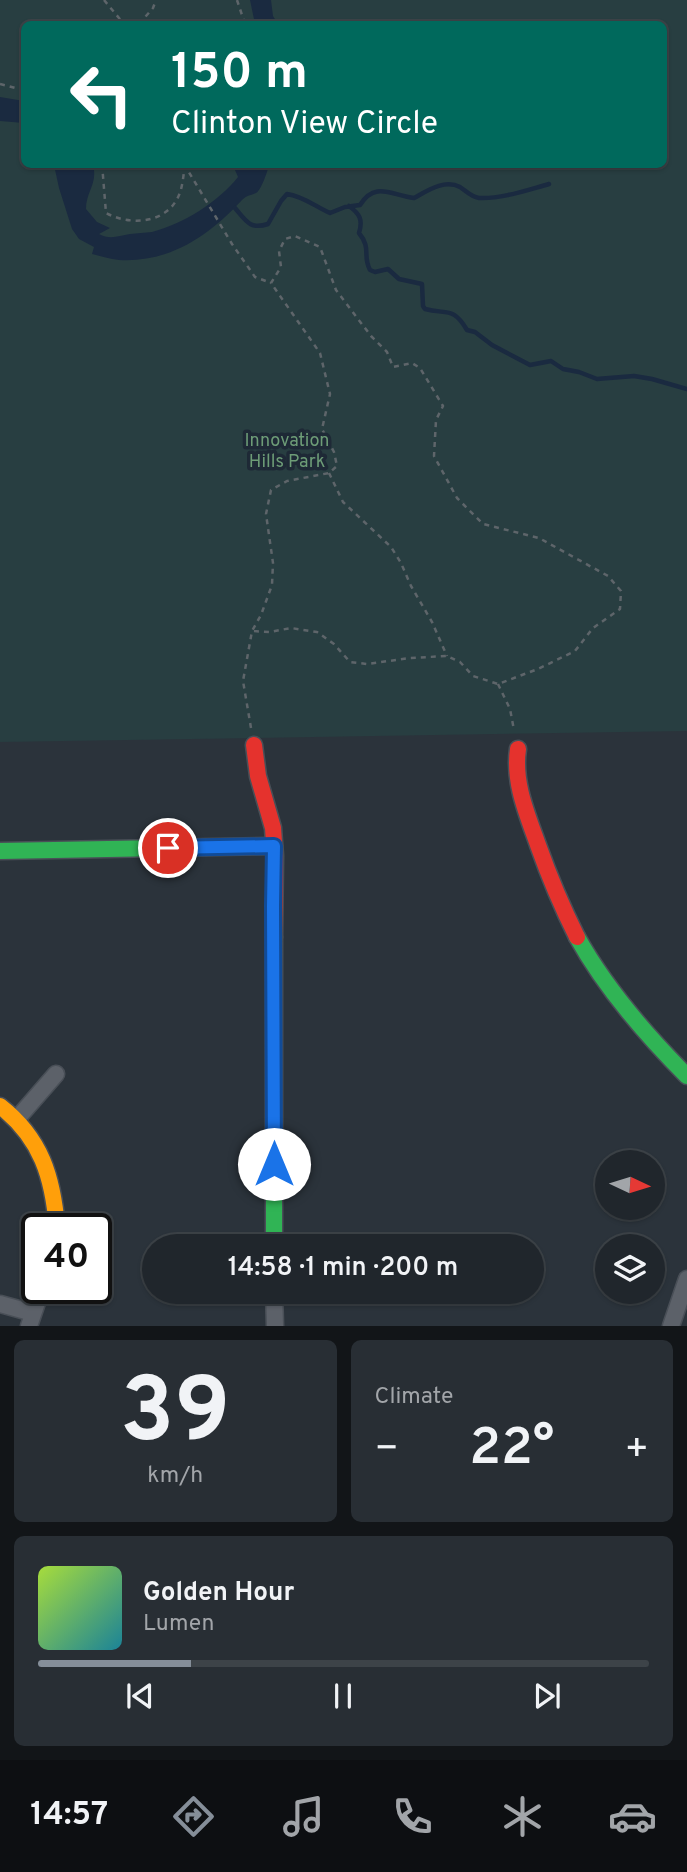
<!DOCTYPE html>
<meta charset="utf-8">
<style>
:root{--surface:#20262c;--page:#282e34;--text:#f1f3f6;--muted:#a2a5a9;--line:#3d4348;--accent:#858e99}
body{margin:0;font-family:Overpass,sans-serif;background:var(--page);color:var(--text);height:100vh;display:flex;flex-direction:column;font-size:26px;white-space:nowrap}
*{box-sizing:border-box;margin:0}
p{font-size:23px;color:var(--muted)}
.icon{flex:none;width:38px;height:38px;fill:none;stroke:currentColor;stroke-width:2;stroke-linecap:round;stroke-linejoin:round}
.map{position:relative;height:1326px;overflow:hidden}
.details{display:flex;flex-direction:column;gap:14px;padding:14px;background:#121518;flex:1}
.details>*{flex:none}
.hud{position:absolute;left:21px;top:21px;width:646px;height:147px;border-radius:10px;box-shadow:0 2px 5px #0004,0 0 0 2px var(--line);background:#00695c;color:#fff;overflow:hidden}
.needle{width:46px;rotate:94deg}
.tools{position:absolute;left:595px;top:1150px;display:grid;gap:14px}
.tools a{display:grid;place-items:center;width:70px;height:70px;border-radius:50%;background:var(--surface);box-shadow:0 2px 5px #0004,0 0 0 2px var(--line);font-size:35px}
.speed{position:absolute;left:21px;top:1213px;display:flex;gap:14px;font-size:35px;font-weight:700;text-align:center}
.speed>*{display:grid;place-content:center;width:91px;height:91px;border-radius:50%;background:var(--surface);box-shadow:0 2px 5px #0004,0 0 0 2px var(--line);line-height:1}
.speed .limit{border:4px solid #111;border-radius:10px;background:#fff;color:#111}
.pin{position:absolute;display:grid;place-items:center;width:60px;height:60px;color:#fff;margin:-30px;border:4px solid #fff;border-radius:50%;box-shadow:0 2px 7px #0007}
.me{position:absolute;width:77px;margin:-38px;rotate:0deg;stroke-linejoin:round;filter:drop-shadow(0 0 5px #0008)}
.turn{display:flex;align-items:center;gap:24px;height:147px;padding:0 35px;font-size:32px}
.turn .icon{width:91px;height:91px;stroke-width:2.5}
.turn b{display:block;font-size:49px;line-height:60px}
.big{font-size:52px;font-weight:600;line-height:1.1}
.details .tile{flex:1;display:flex;flex-direction:column;justify-content:center;gap:10px;min-width:0;padding:0 24px;border-radius:10px;background:var(--page)}
.details .dial{align-items:center;gap:0}
.dial b{font-size:91px;line-height:1}
.song{display:flex;align-items:center;gap:21px}
.cover{width:84px;height:84px;border-radius:10px;background:linear-gradient(135deg,hsl(80 70% 55%),hsl(190 70% 35%))}
.played{height:7px;border-radius:4px;background:linear-gradient(90deg,var(--accent) 25%,var(--line) 25%)}
.keys{display:flex;justify-content:space-around;direction:ltr}
.heat{display:flex;justify-content:space-between;align-items:center;font-size:38px;direction:ltr}
.details .tiles{flex:1;display:grid;gap:14px;grid-template-columns:1fr 1fr}
.tile:last-child{grid-column:span 2}
.trip{position:absolute;left:142px;top:1234px;width:402px;height:70px;border-radius:35px;background:var(--surface);box-shadow:0 2px 5px #0004,0 0 0 2px var(--line);font-weight:600;line-height:70px;text-align:center}
.menu{display:flex;height:112px;justify-content:space-around;align-items:center;background:#0d0f12;color:var(--muted)}
.menu .icon{width:49px;height:49px}
.menu .active{color:var(--accent)}
.menu b{font-size:32px;color:var(--text)}
.map>svg:first-child{display:block}
.green{fill:#283e41;fill-rule:evenodd}
.water{fill:#1a2a40}
.lines{fill:none;stroke-linecap:round;stroke-linejoin:round}
.stream{stroke:#1a2a40;stroke-width:4.5}
.street-casing{stroke:#494f57;stroke-width:19}
.fast-casing{stroke:#494f57;stroke-width:19}
.slow-casing{stroke:#494f57;stroke-width:19}
.jam-casing{stroke:#494f57;stroke-width:19}
.path{stroke:#5e656a;stroke-width:2.5;stroke-dasharray:5 5;stroke-linecap:butt}
.street{stroke:#5c6169;stroke-width:16}
.fast{stroke:#30b455;stroke-width:16}
.slow{stroke:#ff9f0a;stroke-width:16}
.jam{stroke:#e5322d;stroke-width:16}
.route-casing{stroke:#114b97;stroke-width:18}
.route{stroke:#1a73e8;stroke-width:12}
.labels{text-anchor:middle;dominant-baseline:central;stroke-width:7;stroke-linejoin:round;paint-order:stroke}
.park-label{font-size:18px;fill:#6d9c77;stroke:#1e2936}
</style>
<div class="map">
<svg width="687" height="1326" viewBox="0 0 687 1326">
<rect width="100%" height="100%" fill="#2b333b"/>
<!-- green -->
<path class="green" d="M0,0h687v731l-687,11zM24,24h639v140h-639z"/>
<!-- water -->
<path class="water" d="M250,0h21l2,16 5,8h-23z
M0,97l24,4v22l-24,-2z
M54,165h39c5,19 -7,26 -7,44l11,13 13,6 -11,6c11,6 19,2 31,0 7,-1 15,-1 22,-2 31,-8 66,-30 86,-55l-3,-7 2,-5h32c-1,5 -8,26 -13,28 -7,3 -9,2 -14,7 -33,36 -73,63 -123,60 -9,-1 -18,-4 -27,-6l2,-7 -15,-8 -7,-10 -13,-41z"/>
<g class="lines">
<!-- stream -->
<path class="stream" d="M349,206c11,8 14,14 10,27 13,16 3,22 11,37l5,2 13,-3 11,10 23,5 1,22 2,3c22,6 28,-3 42,21l8,2 17,13 38,20 21,-4 12,8 16,3 18,7 37,-3 18,3 35,10
M235,208c11,13 15,22 33,16l13,-23 6,-7c16,2 29,13 43,19l15,-6 15,-2c15,-24 31,-10 54,-7 13,-7 30,-19 46,-11 6,4 11,10 19,11 23,1 48,-8 70,-14"/>
<!-- street casing -->
<g class="street-casing">
<path id="street" d="M16,1120l40,-46
M274,1292l1,34
M0,1304l33,9
M29,1326l13,-38
M671,1326l16,-47"/>
</g>
<!-- fast casing -->
<g class="fast-casing">
<path id="fast" d="M0,851l274,-5
M274,937v309
M577,937c29,52 68,97 110,139"/>
</g>
<!-- slow casing -->
<g class="slow-casing">
<path id="slow" d="M0,1106c41,32 53,71 57,122"/>
</g>
<!-- jam casing -->
<g class="jam-casing">
<path id="jam" d="M254,745l4,31 15,52 2,28 -1,81
M518,749c-5,33 9,65 20,96 11,31 24,62 39,92"/>
</g>
<!-- path -->
<path class="path" d="M104,0l20,24
M237,0l8,24
M139,24l14,-16 3,-8
M0,84l19,5 5,-1
M102,164l4,49c24,13 61,11 73,-18 4,-9 4,-20 6,-28h45l1,-3
M184,164l48,80 23,33 16,6
M329,473l14,29 48,45 10,16 10,23 21,36 15,34
M498,684l12,25 4,21
M251,728l-8,-47 9,-50 9,-16 11,-30 1,-22 -7,-49 5,-24 16,-9 42,-8 8,-7 -3,-14 -12,-23 8,-35 -10,-41 -49,-70 10,-16 -2,-16 6,-12 10,-3 25,11 16,43 35,46 16,16 6,15 19,-4 8,5 23,38 -7,14 -2,36 23,42 26,26 56,14 69,38 13,15 -1,18 -27,19 -18,23 -37,18 -40,15 -25,-8 -13,-14 -13,-6 -37,2 -43,6 -17,-2 -16,-18 -17,-12 -26,-4 -21,4 -18,-1"/>
<!-- street -->
<use href="#street" class="street"/>
<!-- fast -->
<use href="#fast" class="fast"/>
<!-- slow -->
<use href="#slow" class="slow"/>
<!-- jam -->
<use href="#jam" class="jam"/>
</g>
<g class="lines">
<!-- route casing -->
<g class="route-casing">
<path id="route" d="M168,848l106,-2 -1,60 1,258"/>
</g>
<!-- route -->
<use href="#route" class="route"/>
</g>
<g class="labels">
<!-- park labels -->
<g class="park-label">
<text x="287" y="441">Innovation<tspan x="287" dy="21">Hills Park</tspan></text>
</g>
</g>
</svg>
<div class="tools">
<a><svg class="needle" viewBox="-14 -14 28 28"><path d="M0-13l5 13h-10z" fill="#e53935"/><path d="M0 13l5-13h-10z" fill="#a2a5a9"/></svg></a>
<a><svg class="icon" aria-label="layers" viewBox="0 0 24 24"><path d="M12 4l9 5-9 5-9-5zM3 14l9 5 9-5"/></svg></a>
</div>
<div class="speed"><div class="limit">40</div></div>
<div class="pin" style="left:168px;top:848px;background:#d93025"><svg class="icon" aria-label="arrive" viewBox="0 0 24 24"><path d="M6 21V4h12l-3 4 3 4H6"/></svg></div>
<svg class="me" style="left:274px;top:1164px" viewBox="-20 -20 40 40"><circle r="19" fill="#fff"/><path d="M0-13L10 11 0 6-10 11z" fill="#1a73e8"/></svg>
<div class="trip">14:58 · 1 min · 200 m</div>
<div class="hud">
<div class="turn"><svg class="icon" aria-label="left" viewBox="0 0 24 24"><path d="M17 20v-9H6M10 6l-5 5 5 5"/></svg><div><b>150 m</b>Clinton View Circle</div></div>
</div>
</div>
<section class="details">
<div class="tiles">
<div class="tile dial"><b>39</b><p>km/h</p></div>
<div class="tile"><p>Climate</p>
<div class="heat"><a>−</a><b class="big">22°</b><a>+</a></div>
</div>
<div class="tile">
<div class="song"><i class="cover"></i><div><b>Golden Hour</b><p>Lumen</p></div></div>
<div class="played"></div>
<div class="keys"><svg class="icon" aria-label="previous" viewBox="0 0 24 24"><path d="M18 5L8 12l10 7zM5 5v14"/></svg><svg class="icon" aria-label="pause" viewBox="0 0 24 24"><path d="M8 5v14M16 5v14"/></svg><svg class="icon" aria-label="next" viewBox="0 0 24 24"><path d="M6 5l10 7-10 7zM19 5v14"/></svg></div>
</div>
</div>
</section>
<nav class="menu">
<b>14:57</b>
<svg class="icon active" aria-label="directions" viewBox="0 0 24 24"><path d="M12 3l9 9-9 9-9-9zM9 14v-3h6M13 9l2 2-2 2"/></svg>
<svg class="icon" aria-label="music" viewBox="0 0 24 24"><path d="M9 18V5l10-2v13"/><circle cx="6" cy="18" r="3"/><circle cx="16" cy="16" r="3"/></svg>
<svg class="icon" aria-label="phone" viewBox="0 0 24 24"><path d="M5 4h4l2 5-3 2q2 4 5 5l2-3 5 2v4C11 20 4 13 5 4z"/></svg>
<svg class="icon" aria-label="climate" viewBox="0 0 24 24"><path d="M12 3v18M4 7l16 10M4 17L20 7"/></svg>
<svg class="icon" aria-label="car" viewBox="0 0 24 24"><path d="M5 17H2v-5l4-1 3-4h7l3 4 3 1v5h-3M9 17h6M6 11h13"/><circle cx="7" cy="17" r="2"/><circle cx="17" cy="17" r="2"/></svg>
</nav>
